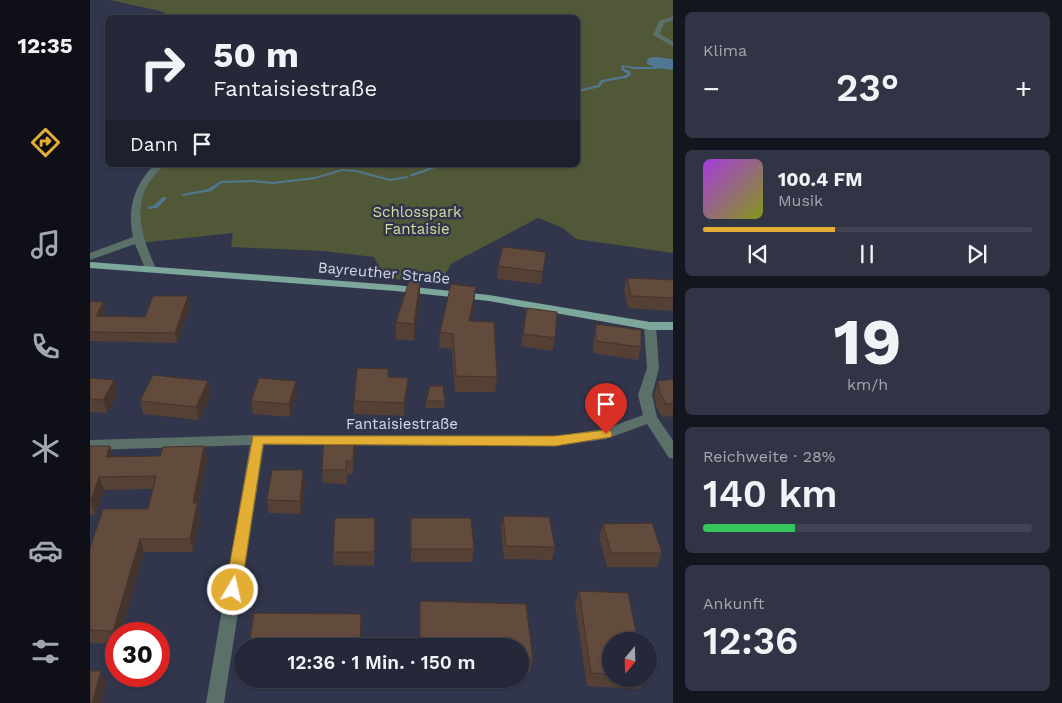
<!DOCTYPE html>
<html lang="de">
<meta charset="utf-8">
<style>
:root{--surface:#252839;--page:#313444;--text:#f1f3f6;--muted:#a3a6ae;--line:#424453;--accent:#e4ae35}
body{margin:0;font-family:"Work Sans",sans-serif;background:var(--page);color:var(--text);height:100vh;display:flex;flex-direction:column;font-size:19px;white-space:nowrap}
*{box-sizing:border-box;margin:0}
p{font-size:16px;color:var(--muted)}
.icon{flex:none;width:28px;height:28px;fill:none;stroke:currentColor;stroke-width:2;stroke-linecap:round;stroke-linejoin:round}
.map{position:relative;flex:1;overflow:hidden}
.side{display:flex;flex-direction:column;gap:12px;padding:12px;background:#14161f;width:389px}
.side>*{flex:none}
.hud{position:absolute;left:15px;top:15px;width:475px;height:152px;border-radius:8px;box-shadow:0 1px 4px #0004,0 0 0 1px var(--line);background:#252839;color:var(--text);overflow:hidden}
.needle{width:32px;rotate:199deg}
.controls{position:absolute;left:512px;top:632px;display:grid;gap:10px}
.controls a{display:grid;place-items:center;width:55px;height:55px;border-radius:50%;background:var(--surface);box-shadow:0 1px 4px #0004,0 0 0 1px var(--line);font-size:25px}
.speed{position:absolute;left:15px;top:622px;display:flex;gap:10px;font-size:25px;font-weight:700;text-align:center}
.speed>*{display:grid;place-content:center;width:65px;height:65px;border-radius:50%;background:var(--surface);box-shadow:0 1px 4px #0004,0 0 0 1px var(--line);line-height:1}
.speed .limit{border:8px solid #d22;background:#fff;color:#111}
.pin{position:absolute;display:grid;place-items:center;width:42px;height:42px;color:#fff;margin:-51px -21px;border-radius:50% 50% 50% 0;rotate:-45deg;box-shadow:0 0 5px #0007}
.pin .icon{rotate:45deg}
.me{position:absolute;width:55px;margin:-28px;rotate:9deg;stroke-linejoin:round;filter:drop-shadow(0 0 4px #0008)}
.turn{display:flex;align-items:center;gap:18px;height:105px;padding:0 25px;font-size:22px}
.turn .icon{width:65px;height:65px;stroke-width:2.5}
.turn b{display:block;font-size:35px;line-height:42px}
.then{display:flex;align-items:center;height:48px;padding:0 25px;background:#0003;gap:10px;font-size:19px}
.big{font-size:38px;font-weight:600;line-height:1.1}
.side .card{flex:1;display:flex;flex-direction:column;justify-content:center;gap:8px;min-width:0;padding:0 18px;border-radius:8px;background:var(--page)}
.side .dial{align-items:center;gap:0}
.dial b{font-size:65px;line-height:1}
.song{display:flex;align-items:center;gap:15px}
.cover{width:60px;height:60px;border-radius:8px;background:linear-gradient(135deg,hsl(280 70% 55%),hsl(70 70% 35%))}
.played{height:5px;border-radius:2px;background:linear-gradient(90deg,var(--accent) 40%,var(--line) 40%)}
.keys{display:flex;justify-content:space-around;direction:ltr}
.heat{display:flex;justify-content:space-between;align-items:center;font-size:28px;direction:ltr}
.charge{height:8px;border-radius:4px;background:linear-gradient(90deg,#34c759 28%,var(--line) 0)}
.trip{position:absolute;left:144px;top:638px;width:295px;height:50px;border-radius:25px;background:var(--surface);box-shadow:0 1px 4px #0004,0 0 0 1px var(--line);font-weight:600;line-height:50px;text-align:center}
main{display:flex;flex:1;min-height:0}
.menu{display:flex;flex-direction:column;width:90px;justify-content:space-around;align-items:center;background:#0f1017;color:var(--muted)}
.menu .icon{width:35px;height:35px}
.menu .on{color:var(--accent)}
.menu b{font-size:22px;color:var(--text)}
.map>svg:first-child{display:block}
.green{fill:#515837}
.water{fill:#517892}
.lines{fill:none;stroke-linecap:round;stroke-linejoin:round}
.stream{fill:#517892;fill-rule:evenodd}
.minor{fill:#5b7069;fill-rule:evenodd}
.major{fill:#7ca79a;fill-rule:evenodd}
.wall{fill:#544034}
.shaded-wall{fill:#45342b}
.building{fill:#624a3d;stroke:#45342b}
.route{fill:#e4ae35;stroke:#947122}
.labels{text-anchor:middle;dominant-baseline:central;stroke-width:5;stroke-linejoin:round;paint-order:stroke}
.park-label{font-size:15px;fill:#d1df9b;stroke:#31364c}
.street-label{font-size:15px;fill:#d6dae8;stroke:#31364c}
</style>
<main>
<nav class="menu">
<b>12:35</b>
<svg class="icon on" aria-label="directions" viewBox="0 0 24 24"><path d="M12 3l9 9-9 9-9-9zM9 14v-3h6M13 9l2 2-2 2"/></svg>
<svg class="icon" aria-label="music" viewBox="0 0 24 24"><path d="M9 18V5l10-2v13"/><circle cx="6" cy="18" r="3"/><circle cx="16" cy="16" r="3"/></svg>
<svg class="icon" aria-label="phone" viewBox="0 0 24 24"><path d="M5 4h4l2 5-3 2q2 4 5 5l2-3 5 2v4C11 20 4 13 5 4z"/></svg>
<svg class="icon" aria-label="climate" viewBox="0 0 24 24"><path d="M12 3v18M4 7l16 10M4 17L20 7"/></svg>
<svg class="icon" aria-label="car" viewBox="0 0 24 24"><path d="M5 17H2v-5l4-1 3-4h7l3 4 3 1v5h-3M9 17h6M6 11h13"/><circle cx="7" cy="17" r="2"/><circle cx="17" cy="17" r="2"/></svg>
<svg class="icon" aria-label="filters" viewBox="0 0 24 24"><path d="M4 7h16M4 17h16"/><circle cx="9" cy="7" r="2"/><circle cx="15" cy="17" r="2"/></svg>
</nav>
<div class="map">
<svg width="584" height="703" viewBox="0 0 584 703">
<rect width="100%" height="100%" fill="#31364c"/>
<!-- green -->
<path class="green" d="M20,0h563v253l-97,-14 -13,-11 -25,-10 -87,46 -11,20 -55,-6 -11,-21 -51,-6 -92,-4 2,-14 -93,10 -4,-44 23,-34h419v-147h-403l-15,-7z"/>
<!-- water -->
<path class="water" d="M564,57l19,2v11l-17,-2 -10,-5 3,-5z"/>
<g class="lines">
<!-- stream -->
<path class="stream" d="M532,65l13,2h21l2,1 -2,1h-21l-11,-2v2l6,2 1,4 -5,3 -23,4 -3,5 -22,5v-2l20,-5 3,-5 23,-4 4,-2 -7,-4z
M347,165h7l-31,11h-2l-2,-1z
M252,169l14,1 34,9 17,-3 2,1 -2,1 -17,3 -34,-9 -14,-1 -27,8 -42,5 -21,-2 -30,1 -11,8 -28,5 -2,-1 2,-1 25,-5 13,-8 31,-1 21,2 42,-5z
M73,197h2l2,1 -10,10 -9,1v-2l5,-1z"/>
<!-- minor -->
<path class="minor" d="M584,16v4l-10,3 -4,11 14,8v5l-21,-12 6,-14z
M64,165h10c-7,8 -15,15 -19,25 -11,26 0,54 11,79l-2,2h-8l-11,-27 -45,16v-7l43,-16c-6,-29 1,-51 21,-72z
M560,322l6,4 3,42 -7,27 5,22 17,25v17l-5,-1 -22,-34 -41,15 -51,7 -291,-1 -40,258h-18l44,-258 -160,5v-10l168,-5 297,1 50,-7 38,-14 -5,-20 9,-27 -3,-42z"/>
<!-- major -->
<path class="major" d="M0,262l305,23 94,10 161,27h24v8h-24l-161,-29 -94,-10 -305,-23z"/>
</g>
<!-- wall -->
<path class="wall" d="M408,266l45,6 -2,12 -44,-5z
M537,278l47,2v31l-46,-3 -4,-18z
M386,287l-2,15 -3,19 26,56 -2,15h-40l-3,-43 -13,-1 1,-16z
M330,296l-6,45 -18,-2v-17z
M0,301l13,1 2,10 -2,4 42,1 45,-11 -13,37 -87,-2z
M437,308l28,30 -3,13 -31,-5z
M506,324l45,23 -3,13 -45,-7 1,-16z
M298,369v8l20,1 -1,13 -3,25 -50,-2v-13z
M0,378l28,15 -11,20 -17,-1z
M584,379v37l-12,1 -6,-11 -2,-11 4,-14z
M118,381l2,13 -11,26 -56,-6 -3,-13z
M207,394l-7,23 -37,-3 -2,-13z
M336,401h19l-1,7h-18z
M0,446h20l3,11 47,-1 44,-10 3,13 -9,46 2,11 -7,36h-49l-28,82v10l-26,-1v-95l58,-39 5,-20 -49,1 -9,25h-5z
M265,452l-2,22h-6v10l-24,-1 -1,-13z
M215,483l-4,31 -32,-1 -2,-13z
M413,516l52,31 -3,13 -48,-1 -3,-30z
M321,518l63,31 -2,13h-61z
M513,524l59,29 -5,14h-50l-8,-30z
M285,532l-1,34 -41,-1v-13z
M489,591l32,50v38h33l-4,10 -53,-3 -12,-82z
M330,601l106,3 7,56 -3,13 -10,-1v-26h-100z"/>
<!-- shaded-wall -->
<path class="shaded-wall" d="M330,279v17l-6,45v-17z
M386,287l-2,15 -6,34 1,-15z
M98,296l2,10 -13,37 -2,-10z
M13,302l2,10 -6,14 -3,-10z
M318,378l-1,13 -3,25v-13z
M24,380l4,13 -11,20 -4,-13z
M118,381l2,13 -11,26 -3,-13z
M206,381l1,13 -7,23 -1,-13z
M264,438l1,14 -2,22v-13z
M20,446l4,13 -8,-2z
M114,446l3,13 -9,46 2,11 -7,36 -3,-13 3,-36z
M213,470l2,13 -4,31 -1,-13z
M9,477l5,13 -9,25 -4,-14z
M50,539l4,13 -23,82h-5v4l-3,-7z
M271,614v32h-1z
M11,671l6,13 -6,19h-9z"/>
<!-- building -->
<path class="building" d="M413,247l43,5 -3,20 -45,-6z
M320,278l10,1 -6,45 -18,-2z
M537,278l47,2v18l-43,-2z
M361,284l25,3 -7,34 25,1 3,55 -41,-1 -3,-42 -13,-2z
M63,296h35l-13,37 -85,-1v-31l13,1 -7,14 49,1z
M437,308l30,4 -2,26 -32,-4z
M506,324l45,6v17l-45,-6z
M267,368l31,1v8l20,1 -4,25 -50,-2z
M63,375l55,6 -12,26 -56,-6z
M0,378l24,2 -11,20 -13,-1z
M169,378l37,3 -7,23 -38,-3z
M584,379v24l-8,1 -6,-11 -2,-12z
M340,386h13l2,15h-19z
M234,438h30l-1,23h-7v9h-24z
M0,446h20l-4,11 54,-1 3,-9 41,-1 -11,57h4l-7,36h-50l-27,92 -23,-1v-82l13,-39h45l8,-33 -57,1 -8,24h-1z
M182,470h31l-3,31 -33,-1z
M413,516l46,1 6,30 -49,-1z
M245,518h40l-1,34h-41z
M321,518h60l3,31h-63z
M562,523l10,30h-51l-8,-29z
M489,591l49,2 10,48h-27v33l-20,-1z
M330,601l106,3 7,56h-13v-14h-100z
M164,613l107,1 -1,32h-111z
M0,671h11l-9,32h-2z"/>
<!-- route -->
<path class="route" d="M516,430l5,1 1,3 -1,3 -56,9 -292,-2 -22,146 -3,5 -5,2 -5,-2 -3,-5 28,-154h302z"/>
<g class="labels">
<!-- park labels -->
<g class="park-label">
<text x="327" y="212">Schlosspark<tspan x="327" dy="17">Fantaisie</tspan></text>
</g>
<!-- street labels -->
<g class="street-label">
<text transform="translate(294 273) rotate(5)">Bayreuther Straße</text>
<text x="312" y="424">Fantaisiestraße</text>
</g>
</g>
</svg>
<div class="controls">
<a><svg class="needle" viewBox="-14 -14 28 28"><path d="M0-13l5 13h-10z" fill="#e53935"/><path d="M0 13l5-13h-10z" fill="#a3a6ae"/></svg></a>
</div>
<div class="speed"><div class="limit">30</div></div>
<div class="pin" style="left:516px;top:434px;background:#d93025"><svg class="icon" aria-label="arrive" viewBox="0 0 24 24"><path d="M6 21V4h12l-3 4 3 4H6"/></svg></div>
<svg class="me" style="left:143px;top:590px" viewBox="-20 -20 40 40"><circle r="17" fill="#e4ae35" stroke="#fff" stroke-width="3"/><path d="M0-11L8 9 0 5-8 9z" fill="#fff"/></svg>
<div class="trip">12:36 · 1 Min. · 150 m</div>
<div class="hud">
<div class="turn"><svg class="icon" aria-label="right" viewBox="0 0 24 24"><path d="M7 20v-9h11M14 6l5 5-5 5"/></svg><div><b>50 m</b>Fantaisiestraße</div></div>
<div class="then">Dann<svg class="icon" aria-label="arrive" viewBox="0 0 24 24"><path d="M6 21V4h12l-3 4 3 4H6"/></svg></div>
</div>
</div>
<section class="side">
<div class="card"><p>Klima</p>
<div class="heat"><a>−</a><b class="big">23°</b><a>+</a></div>
</div>
<div class="card">
<div class="song"><i class="cover"></i><div><b>100.4 FM</b><p>Musik</p></div></div>
<div class="played"></div>
<div class="keys"><svg class="icon" aria-label="previous" viewBox="0 0 24 24"><path d="M18 5L8 12l10 7zM5 5v14"/></svg><svg class="icon" aria-label="pause" viewBox="0 0 24 24"><path d="M8 5v14M16 5v14"/></svg><svg class="icon" aria-label="next" viewBox="0 0 24 24"><path d="M6 5l10 7-10 7zM19 5v14"/></svg></div>
</div>
<div class="card dial"><b>19</b><p>km/h</p></div>
<div class="card"><p>Reichweite · 28%</p><b class="big">140 km</b><div class="charge"></div></div>
<div class="card"><p>Ankunft</p><b class="big">12:36</b></div>
</section>
</main>
